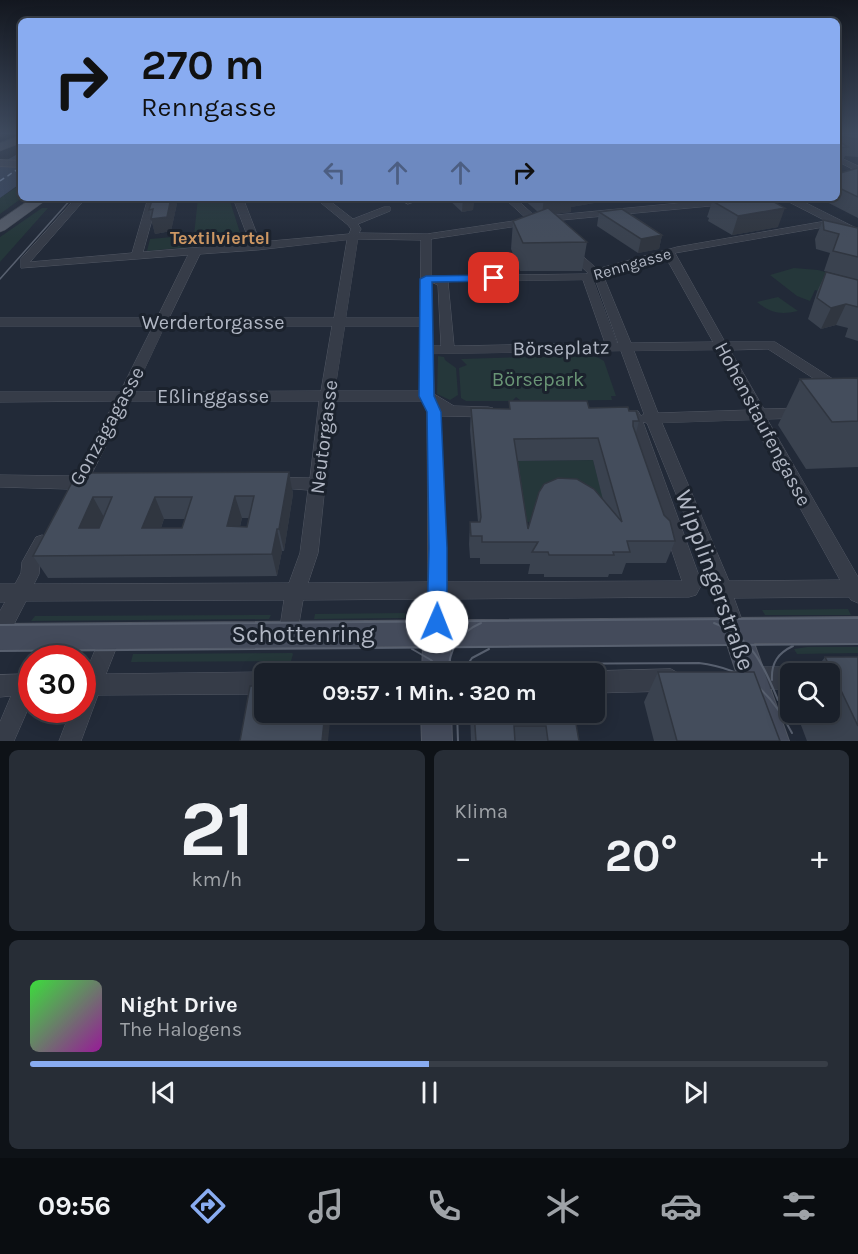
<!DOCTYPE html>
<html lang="de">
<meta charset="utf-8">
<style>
:root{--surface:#1a202a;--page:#272d36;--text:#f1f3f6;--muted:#9fa3a8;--line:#383e47;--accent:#89acf1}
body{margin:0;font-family:Karla,sans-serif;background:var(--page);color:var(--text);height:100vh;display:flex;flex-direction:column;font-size:22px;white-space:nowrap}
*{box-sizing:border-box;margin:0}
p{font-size:20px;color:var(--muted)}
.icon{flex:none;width:33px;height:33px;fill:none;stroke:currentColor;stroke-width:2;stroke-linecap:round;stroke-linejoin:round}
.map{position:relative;height:741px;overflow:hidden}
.drawer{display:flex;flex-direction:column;gap:9px;padding:9px;background:#0e1217;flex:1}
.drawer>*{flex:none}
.top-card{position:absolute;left:18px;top:18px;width:822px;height:183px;border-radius:9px;box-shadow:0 3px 15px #0003,0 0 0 2px var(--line);background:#89acf1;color:#111;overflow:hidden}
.buttons{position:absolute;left:780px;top:663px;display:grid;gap:12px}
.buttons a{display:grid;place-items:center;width:60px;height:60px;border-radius:9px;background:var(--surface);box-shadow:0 3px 15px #0003,0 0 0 2px var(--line);font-size:30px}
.speed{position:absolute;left:18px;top:645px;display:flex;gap:12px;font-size:30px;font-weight:700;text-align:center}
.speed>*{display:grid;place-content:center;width:78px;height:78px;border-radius:50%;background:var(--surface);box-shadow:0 3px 15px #0003,0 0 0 2px var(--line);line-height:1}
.speed .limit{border:9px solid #d22;background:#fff;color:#111}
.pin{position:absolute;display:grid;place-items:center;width:51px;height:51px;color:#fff;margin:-26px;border-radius:12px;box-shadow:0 3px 9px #0006}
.me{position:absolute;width:66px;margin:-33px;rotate:1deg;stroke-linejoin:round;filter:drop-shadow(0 0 4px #0008)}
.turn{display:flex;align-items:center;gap:21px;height:126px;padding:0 24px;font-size:27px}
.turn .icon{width:78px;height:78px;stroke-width:2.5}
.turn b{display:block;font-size:42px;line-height:51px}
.lanes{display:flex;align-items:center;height:57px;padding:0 24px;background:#0003;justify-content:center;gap:30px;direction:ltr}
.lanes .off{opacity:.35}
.big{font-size:45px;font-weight:700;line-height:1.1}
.drawer .widget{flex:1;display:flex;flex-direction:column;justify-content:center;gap:9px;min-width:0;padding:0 21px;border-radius:9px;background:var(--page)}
.drawer .dial{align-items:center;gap:0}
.dial b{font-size:78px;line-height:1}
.song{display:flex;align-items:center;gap:18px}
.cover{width:72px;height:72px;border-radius:9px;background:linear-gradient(135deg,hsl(120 70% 55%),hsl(300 70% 35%))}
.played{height:6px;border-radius:3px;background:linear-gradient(90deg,var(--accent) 50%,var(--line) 50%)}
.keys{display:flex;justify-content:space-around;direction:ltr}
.heat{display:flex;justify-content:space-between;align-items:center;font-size:33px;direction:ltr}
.drawer .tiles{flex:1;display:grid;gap:9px;grid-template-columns:1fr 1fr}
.widget:last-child{grid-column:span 2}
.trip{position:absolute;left:254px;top:663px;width:351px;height:60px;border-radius:9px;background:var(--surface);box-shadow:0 3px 15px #0003,0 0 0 2px var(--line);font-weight:700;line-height:60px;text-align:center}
.tabs{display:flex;height:96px;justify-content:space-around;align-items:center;background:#0a0d11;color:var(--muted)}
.tabs .icon{width:42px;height:42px}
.tabs .current{color:var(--accent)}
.tabs b{font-size:27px;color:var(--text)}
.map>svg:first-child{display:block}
.green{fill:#25373a}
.water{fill:#394760}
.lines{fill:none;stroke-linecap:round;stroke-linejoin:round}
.ferry{stroke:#7a8dab;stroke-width:1.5;stroke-dasharray:5 4;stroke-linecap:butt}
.street-casing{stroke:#515763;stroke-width:1}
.secondary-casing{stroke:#515763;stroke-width:2}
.primary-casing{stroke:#3f4551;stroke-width:1}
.street{fill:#363c48;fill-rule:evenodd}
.secondary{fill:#444b5b;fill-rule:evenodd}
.primary{fill:#545b68;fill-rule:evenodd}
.tram-far1{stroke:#58606f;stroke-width:1.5}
.tram{stroke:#58606f;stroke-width:2}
.wall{fill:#3a424f;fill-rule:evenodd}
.shaded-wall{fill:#303640}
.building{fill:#444d5c;stroke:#303640;stroke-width:1.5;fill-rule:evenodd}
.route{fill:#1a73e8;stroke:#114b97;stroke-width:1.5}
.labels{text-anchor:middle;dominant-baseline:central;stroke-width:6;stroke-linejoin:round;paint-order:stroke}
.far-street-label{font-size:16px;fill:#b1b7c4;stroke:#1b222d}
.far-neighbourhood-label{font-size:18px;font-weight:bold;fill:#cd9763;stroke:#1b222d}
.street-label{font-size:20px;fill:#b1b7c4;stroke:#1b222d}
.park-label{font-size:20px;fill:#699475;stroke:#1b222d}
.near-street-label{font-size:24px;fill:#b1b7c4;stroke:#1b222d}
</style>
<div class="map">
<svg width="858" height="741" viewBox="0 0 858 741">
<rect width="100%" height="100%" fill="#222a38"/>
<!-- green -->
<path class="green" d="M21,184l1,14 -22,16v-16z
M198,198h31l14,44 -96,9 3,-12 44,-4z
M42,208h6l-48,54v-25z
M794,268l24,2 40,11v21l-43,-12 -5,11 -13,-5 -27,-21z
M778,297l20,14c-18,4 -27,2 -41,-9z
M438,356l6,1 1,3 11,8 2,27 -8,5 -13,-6z
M525,357l4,2 2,-2h66l7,4 12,35h-5l1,4 -91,1 -5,-4 -4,4h-46l-5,-3 -2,-30 8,-3 -6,-6z
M593,460l16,61 -89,1 -8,-61z
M848,609l3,6h-86l-3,-5z
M405,613v5l-91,1 1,-5z
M271,615l-2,4 -238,2 4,-5z
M807,647h51v6l-61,1 -3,-5z
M133,654l159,-1 1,1 -2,7 -160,1z"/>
<!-- water -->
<path class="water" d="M21,152v31l-21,15v-34z"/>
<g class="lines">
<!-- ferry -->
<path class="ferry" d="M0,181l21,-14"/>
<!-- street casing -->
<g class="street-casing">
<path id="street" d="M837,156l21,10v6l-21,-11z
M76,198h10l-56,64 102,-9 16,-55h10l-15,54 107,-9 -17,-45h10l17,44 89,-8 2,-5 -3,-4 -33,-27h11l27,21 31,-12h6v4l-32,13 3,5 -2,4 68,1 100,-15 -23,-21h11l21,19 195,-19 5,3 -5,3 -180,17 -120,18v37l155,-2 2,-1 -21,-20v-4h8l22,20 80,-22 149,-26 -39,-20 -34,2 -5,-3 2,-2h46l62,31v7l-23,-11 -160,28 50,89h50l83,53v12l-90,-58 -38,1 34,59 38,-1 5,1 2,4 -2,4 -5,1 -35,1 91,158v26l-7,-3 -2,-3 -115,1 12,33 -3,7 -7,2 -7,-2 -26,-78 -56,-137 -4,-1 59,162 -6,11 -7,2 -242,2v34l-3,7 -7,2 -7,-2 -3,-7 1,-34 -125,1 -7,41 -7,2 -7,-2 -3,-7 5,-34 -258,1 -19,37 -7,2v-29l5,-9h-5v-18h15l6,-11 1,-11 14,-25 6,-2 6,2 3,5 -11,21 -1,11 -5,10 255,-1 11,-30 8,-63 -41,-3 -2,-4 2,-4 6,-2 37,1 9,-77h-190l-40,78 2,4 -2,4 -15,6 -7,-4 -67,-2v-12l73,1 8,-11 34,-64 -115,1v-10h120l33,-66h-153v-8h157l31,-63 -167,13v-9zM358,239l63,1 -1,78h-74zM347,240l-13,78h-165l31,-64 57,-4zM665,256l48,86 -82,1 -28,-68zM593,279h2l23,64h-1zM583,280l22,63 -151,3 -6,-64zM431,282l7,3 3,61h-8zM165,326h167l-11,65 -187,1zM345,326h75v65h-85zM717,350l33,60 -92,3 -24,-62zM621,351l23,63 -3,2 -3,-5h-10l-2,4 56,166 -235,1 -6,-166 47,1 5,-1 2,-4 -2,-4 -5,-1 -34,-1 -20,-12 -1,-40zM334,401h88l5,11 1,170 -120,1 10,-30zM752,420l2,5 86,155 -111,1 -67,-158z
M397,198h29l-18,6z
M111,626l7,3 3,7 -15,38 158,-2 3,2h-3v20l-166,1 -17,46h-22l12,-31h11v-36h3l19,-45z
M751,667h39l7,4 2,3h-9v15h-39l-7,-4 -4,-7 4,-7z
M671,669l7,4 4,7 -4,7 -7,4 -77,2v-19h-5l5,-3z
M32,674v26l-18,41h-14v-19l11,-26 -11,1v-22z"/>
</g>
<!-- secondary casing -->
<g class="secondary-casing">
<path id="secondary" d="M0,160l21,1v6l-21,-1z
M858,617v26h-104l35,98h-30l-32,-97 -277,2v28h-28l1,-28 -423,4v-26z
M421,712h30l1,29h-30z"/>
</g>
<!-- primary casing -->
<g class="primary-casing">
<path id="primary" d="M21,135v8l-21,8v-8z
M32,198h17l-44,32 -5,2v-12z"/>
</g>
<!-- street -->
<use href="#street" class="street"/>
<!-- secondary -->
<use href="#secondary" class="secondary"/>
<!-- primary -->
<use href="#primary" class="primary"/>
<!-- tram-far1 -->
<path class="tram-far1" d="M0,279l72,-81"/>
<!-- tram -->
<path class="tram" d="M714,623c38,15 49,41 64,77
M0,625l858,-7
M412,649l19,11 12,14
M0,651l858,-7
M448,674c1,-24 10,-41 33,-51
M461,674l11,-16 17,-9
M477,674l17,-8 20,-2 185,-1c48,6 71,28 93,70
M772,680c-1,-17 6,-27 21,-34
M457,712l1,29"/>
</g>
<!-- wall -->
<path class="wall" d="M837,134h21v23l-13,-1 -4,10h-4z
M858,168v50l-39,-20h18v-24z
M447,198h27l-1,12 -11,2z
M522,198h101l-52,9v5l-17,2 33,28 -5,29h-62l-9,-22 2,-28 25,-9z
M673,198h26l-24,2z
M178,199l-7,32 -16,3 -6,-24z
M713,199l65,28 -46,8 -24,-14 1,-3 -2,-1z
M599,212l63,23 -3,14 -21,4 -41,-27z
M823,220l35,8v52l-34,-9 6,-18 -14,-4 -1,-10z
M826,272l32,8v61l-13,-4 3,-9 -12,-3 -15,4 -13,-10 9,-27z
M858,378v89l-52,2 -28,-44 22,-46z
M509,401l120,10 10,10 -3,12 28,82 11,26 -9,22h-40l-4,11h-13l-1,3h-64v-3h-16l2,-10h-50v-6h-10l-1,-14 1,-22h8l-8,-92 1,-22 38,1zM593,460l10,40 -75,29 -10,-68z
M289,472l4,22 -9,57h-2l-5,25 -229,2 -15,-22 44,-83zM242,518h7l-2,9h-7zM164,519h21l-3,9h-21z
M825,657h33v84h-51l-11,-29h34v-38h-18z
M658,672l122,69h-126l-10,-39z
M470,712h104l5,29h-108z"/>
<!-- shaded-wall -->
<path class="shaded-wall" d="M0,134h6v2l-6,1z
M844,136l-5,12h-2v-11z
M171,198h6l1,1 -7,32 -16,3 -4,-15z
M463,198h11l-1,12 -11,2z
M544,198h79l-52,9v5l-29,3z
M785,208l-7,19 -46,8 6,-19z
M662,235l-3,14 -21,4 3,-14z
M846,304l-10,21 -15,4 10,-21z
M289,472l4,22 -9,57 -5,-22z
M235,496l7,22 -8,31 -7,-23z
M93,497l12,22 -14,31 -12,-22z
M155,497l9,22 -11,31 -11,-22z
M277,529l5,22 -5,25 -5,-22z
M325,712h6l-3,29h-6z"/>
<!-- building -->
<path class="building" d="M837,134h21v5l-8,-1 -6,-2 -7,1z
M837,140l11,7 -11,1z
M858,168v29l-21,-10v-13z
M157,198h14l-4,19 -16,2 2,-10 -4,1 3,-10h4z
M718,198h49l18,10 -47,8 -24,-14h3l-4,-3z
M548,208l39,34 -64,1 -10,-22z
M622,209l40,26 -21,4 -42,-27z
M823,220l35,8v29l-25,-6 6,-17 -15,-4z
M826,272l32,8v27l-12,-3 -15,4 -14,-10z
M858,378v43l-26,1 -32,-43z
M509,401h78l2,7 39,-1 1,4h7l3,10h-6v5l31,89 6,6 5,20h-48l3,11h-17l1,3h-65l-1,-3h-16l6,-10h-56v-6h-11l-1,-14h10l1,-5 -10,-109 39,1zM598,438l24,84 -28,-33 -17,-10 -19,-1 -14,6 -5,8 -11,37 -14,-90z
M289,472l-10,57h-2l-5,25 -239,2 44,-83zM235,496h19l-7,31 -20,-1zM93,497h19l-13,31h-20zM155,497h37l-10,31h-40z
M825,657h33v69z
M658,672h96l26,69h-103z
M250,686h14v26h61l-3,29h-82z
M474,712h100l5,29h-31l-2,-15h-32l1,15h-39z"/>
<!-- sky -->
<linearGradient id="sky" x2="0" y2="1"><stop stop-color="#13171f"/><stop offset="0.56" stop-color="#3e4a5e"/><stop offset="1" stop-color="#3e4a5e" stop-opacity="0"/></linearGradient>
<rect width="858" height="238" fill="url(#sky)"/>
<!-- route -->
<path class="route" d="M494,275l4,1v5l-66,1 2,114 7,16 6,136v74l-3,6 -7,3 -7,-3 -3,-6 2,-74 -2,-136 -8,-16 1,-117 6,-3z"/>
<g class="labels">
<!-- far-street labels -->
<g class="far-street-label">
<text transform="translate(632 264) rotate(-16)">Renngasse</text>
</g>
<!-- far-neighbourhood labels -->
<g class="far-neighbourhood-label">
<text x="220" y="238">Textilviertel</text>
</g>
<!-- street labels -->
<g class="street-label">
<text x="213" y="322">Werdertorgasse</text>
<text transform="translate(561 348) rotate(-1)">Börseplatz</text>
<text x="213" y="396">Eßlinggasse</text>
<text transform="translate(763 424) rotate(62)">Hohenstaufengasse</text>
<text transform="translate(107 426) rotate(-61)">Gonzagagasse</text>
<text transform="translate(324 437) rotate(-83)">Neutorgasse</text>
</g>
<!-- park labels -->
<g class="park-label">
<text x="538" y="379">Börsepark</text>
</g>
<!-- near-street labels -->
<g class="near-street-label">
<text transform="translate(715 580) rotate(70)">Wipplingerstraße</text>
<text x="303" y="634">Schottenring</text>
</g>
</g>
</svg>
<div class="buttons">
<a><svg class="icon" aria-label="search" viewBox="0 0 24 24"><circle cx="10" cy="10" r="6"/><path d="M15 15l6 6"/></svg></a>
</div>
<div class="speed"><div class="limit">30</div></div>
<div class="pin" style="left:494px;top:278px;background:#d93025"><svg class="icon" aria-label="arrive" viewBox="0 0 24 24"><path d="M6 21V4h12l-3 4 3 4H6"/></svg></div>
<svg class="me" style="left:437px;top:622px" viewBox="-20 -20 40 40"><circle r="19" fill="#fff"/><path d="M0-13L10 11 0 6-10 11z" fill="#1a73e8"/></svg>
<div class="trip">09:57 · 1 Min. · 320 m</div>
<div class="top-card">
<div class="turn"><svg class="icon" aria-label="right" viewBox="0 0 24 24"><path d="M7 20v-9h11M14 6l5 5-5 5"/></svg><div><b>270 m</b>Renngasse</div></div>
<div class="lanes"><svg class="icon off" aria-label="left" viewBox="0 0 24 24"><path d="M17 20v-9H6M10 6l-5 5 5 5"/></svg><svg class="icon off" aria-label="ahead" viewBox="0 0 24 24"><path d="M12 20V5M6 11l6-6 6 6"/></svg><svg class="icon off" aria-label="ahead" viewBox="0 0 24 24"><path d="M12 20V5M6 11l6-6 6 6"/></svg><svg class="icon" aria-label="right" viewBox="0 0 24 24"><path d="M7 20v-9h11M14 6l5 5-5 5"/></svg></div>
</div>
</div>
<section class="drawer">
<div class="tiles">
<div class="widget dial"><b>21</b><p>km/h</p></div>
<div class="widget"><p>Klima</p>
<div class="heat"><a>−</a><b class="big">20°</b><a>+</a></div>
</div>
<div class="widget">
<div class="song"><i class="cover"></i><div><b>Night Drive</b><p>The Halogens</p></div></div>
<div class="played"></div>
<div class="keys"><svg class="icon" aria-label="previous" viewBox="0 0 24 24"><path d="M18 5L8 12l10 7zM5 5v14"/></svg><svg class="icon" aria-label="pause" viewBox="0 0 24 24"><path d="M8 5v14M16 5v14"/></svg><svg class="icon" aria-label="next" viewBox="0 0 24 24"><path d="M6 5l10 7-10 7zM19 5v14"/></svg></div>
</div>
</div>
</section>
<nav class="tabs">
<b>09:56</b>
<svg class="icon current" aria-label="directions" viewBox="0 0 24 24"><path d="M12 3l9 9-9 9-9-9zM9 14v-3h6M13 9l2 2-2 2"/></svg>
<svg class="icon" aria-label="music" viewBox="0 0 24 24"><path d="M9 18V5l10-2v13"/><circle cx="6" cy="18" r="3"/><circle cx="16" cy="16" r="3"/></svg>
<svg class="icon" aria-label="phone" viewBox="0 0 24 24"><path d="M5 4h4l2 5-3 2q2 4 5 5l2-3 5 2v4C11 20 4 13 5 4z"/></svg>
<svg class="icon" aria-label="climate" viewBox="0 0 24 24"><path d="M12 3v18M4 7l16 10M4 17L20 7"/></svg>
<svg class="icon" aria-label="car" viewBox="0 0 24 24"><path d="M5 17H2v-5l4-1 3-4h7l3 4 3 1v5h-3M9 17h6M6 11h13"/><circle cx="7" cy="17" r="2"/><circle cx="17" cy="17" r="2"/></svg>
<svg class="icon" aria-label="filters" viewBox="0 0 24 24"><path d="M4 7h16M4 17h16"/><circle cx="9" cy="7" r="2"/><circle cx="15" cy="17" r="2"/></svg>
</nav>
